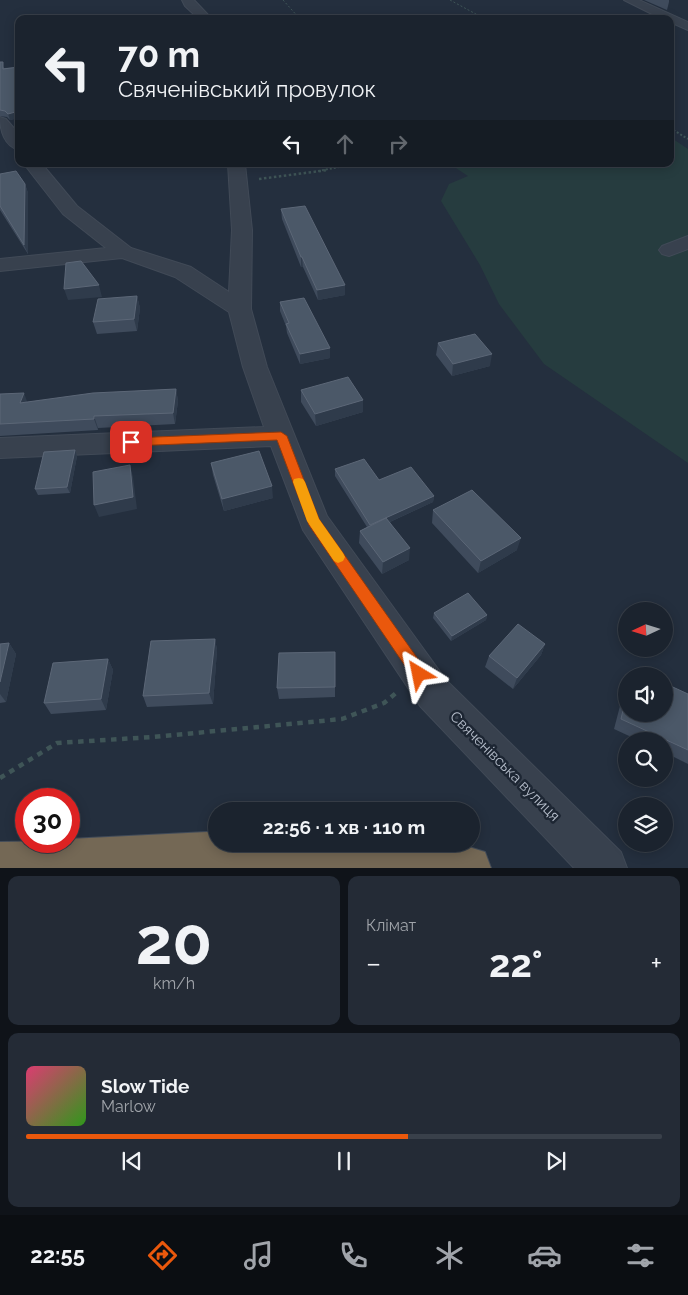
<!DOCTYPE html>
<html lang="uk">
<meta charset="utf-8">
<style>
:root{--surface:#1b232e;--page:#242b36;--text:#f1f3f6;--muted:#a0a4aa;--line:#39404a;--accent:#ea580c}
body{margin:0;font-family:Raleway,sans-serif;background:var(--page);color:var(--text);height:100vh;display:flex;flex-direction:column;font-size:19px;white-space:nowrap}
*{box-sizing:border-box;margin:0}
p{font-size:16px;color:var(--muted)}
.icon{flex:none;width:28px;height:28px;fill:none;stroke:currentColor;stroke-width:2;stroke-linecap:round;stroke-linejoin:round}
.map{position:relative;height:868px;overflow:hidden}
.panel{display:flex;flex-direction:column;gap:8px;padding:8px;background:#0f1319;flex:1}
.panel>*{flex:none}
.hud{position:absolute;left:15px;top:15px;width:659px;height:152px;border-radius:10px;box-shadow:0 2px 12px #0003,0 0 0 1px var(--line);background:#1b232e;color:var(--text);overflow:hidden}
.needle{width:32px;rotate:266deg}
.tools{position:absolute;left:618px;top:602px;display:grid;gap:10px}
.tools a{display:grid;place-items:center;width:55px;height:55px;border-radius:50%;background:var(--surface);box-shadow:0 2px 12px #0003,0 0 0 1px var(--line);font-size:25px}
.speed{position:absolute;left:15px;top:788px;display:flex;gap:10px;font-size:25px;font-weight:700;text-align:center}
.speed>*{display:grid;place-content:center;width:65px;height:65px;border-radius:50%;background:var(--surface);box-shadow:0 2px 12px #0003,0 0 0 1px var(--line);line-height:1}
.speed .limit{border:8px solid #d22;background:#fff;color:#111}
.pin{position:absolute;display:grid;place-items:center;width:42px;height:42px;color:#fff;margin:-21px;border-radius:10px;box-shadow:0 2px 8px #0006}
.me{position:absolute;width:55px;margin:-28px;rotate:325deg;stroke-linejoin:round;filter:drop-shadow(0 0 4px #0008)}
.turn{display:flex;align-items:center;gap:18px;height:105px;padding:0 20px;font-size:22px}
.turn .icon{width:65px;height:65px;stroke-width:2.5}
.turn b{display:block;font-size:35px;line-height:42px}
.lanes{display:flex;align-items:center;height:48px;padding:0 20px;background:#0003;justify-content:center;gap:25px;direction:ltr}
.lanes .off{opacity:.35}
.big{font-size:38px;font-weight:700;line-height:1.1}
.panel .widget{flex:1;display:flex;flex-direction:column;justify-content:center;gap:8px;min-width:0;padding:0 18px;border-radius:10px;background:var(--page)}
.panel .dial{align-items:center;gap:0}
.dial b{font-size:65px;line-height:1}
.song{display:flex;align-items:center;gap:15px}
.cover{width:60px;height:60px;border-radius:8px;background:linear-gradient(135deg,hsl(340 70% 55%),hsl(110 70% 35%))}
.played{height:5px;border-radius:2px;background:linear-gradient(90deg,var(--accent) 60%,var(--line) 60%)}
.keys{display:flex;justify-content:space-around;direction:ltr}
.heat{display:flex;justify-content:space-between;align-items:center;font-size:28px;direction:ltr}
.panel .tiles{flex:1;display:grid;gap:8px;grid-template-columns:1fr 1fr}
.widget:last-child{grid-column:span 2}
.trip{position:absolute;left:208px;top:802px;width:272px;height:50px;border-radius:25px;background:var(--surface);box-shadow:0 2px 12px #0003,0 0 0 1px var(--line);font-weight:700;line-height:50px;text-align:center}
.tab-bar{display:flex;height:80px;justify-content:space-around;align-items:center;background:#0b0e12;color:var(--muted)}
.tab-bar .icon{width:35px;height:35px}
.tab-bar .active{color:var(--accent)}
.tab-bar b{font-size:22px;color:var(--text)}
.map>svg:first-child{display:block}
.green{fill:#263c3f}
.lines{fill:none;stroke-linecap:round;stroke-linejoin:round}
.minor-casing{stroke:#414a57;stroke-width:2}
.highway-casing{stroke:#434c59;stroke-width:2}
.path-far3{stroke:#3f5557;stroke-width:1;stroke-dasharray:2 2;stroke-linecap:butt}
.path-far2{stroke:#3f5557;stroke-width:2;stroke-dasharray:2 2;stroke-linecap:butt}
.path-far1{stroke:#3f5557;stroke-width:2.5;stroke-dasharray:2.5 2.5;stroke-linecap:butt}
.path{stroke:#3f5557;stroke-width:4.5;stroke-dasharray:5.5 5.5;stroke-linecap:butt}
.minor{fill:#38414e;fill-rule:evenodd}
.highway{fill:#746855;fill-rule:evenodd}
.wall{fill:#3f4b5c}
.shaded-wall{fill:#2f3b4b}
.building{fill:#4b5868;stroke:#5c6777}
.route{fill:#ea580c;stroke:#983908}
.slow{fill:#f59e0b}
.labels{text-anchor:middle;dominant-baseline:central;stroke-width:5;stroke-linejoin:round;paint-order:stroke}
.street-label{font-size:15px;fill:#b4bcc9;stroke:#1d2633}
</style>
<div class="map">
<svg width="688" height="868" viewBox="0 0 688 868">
<rect width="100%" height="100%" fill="#242f3e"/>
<!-- green -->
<path class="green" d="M670,137l18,12v314l-144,-99 -45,-60 -19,-39 -39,-64 8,-17 19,-8 -18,-12h220z"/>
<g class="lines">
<!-- minor casing -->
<g class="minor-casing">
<path id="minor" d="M182,0h12l18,19h-13l-14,-13z
M624,0h15l49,22v8l-18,-8v-3h-8z
M0,117l6,2 13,15v16c-15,-4 -19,-20 -19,-33z
M24,164h18l35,42 54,42 60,19 38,25 3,-62 -4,-66h17l7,66 -1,79 16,58 60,149 119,164 175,172 6,16h-53l-154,-162 -117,-176 -32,-84 -271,12v-20l264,-11 -21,-60 -14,-55 -54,-35 -53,-19 -122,13v-12l106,-11 -43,-34z
M688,236v13l-19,7 -7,-2 -3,-4 3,-4z"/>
</g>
<!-- highway casing -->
<g class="highway-casing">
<path id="highway" d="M207,832h9v12h243l26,8 6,16h-491v-26l69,-1v-2z"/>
</g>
<!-- path-far3 -->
<path class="path-far3" d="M283,0l17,19
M450,0l35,19"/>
<!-- path-far2 -->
<path class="path-far2" d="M670,128l18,11
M318,171l37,-7"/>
<!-- path-far1 -->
<path class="path-far1" d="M259,179l69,-9"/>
<!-- path -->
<path class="path" d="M0,778l57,-35 96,-6 189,-18 42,-16 12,-10"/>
<!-- minor -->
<use href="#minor" class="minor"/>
<!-- highway -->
<use href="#highway" class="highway"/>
</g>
<!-- wall -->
<path class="wall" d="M644,0h25v2l-2,8z
M0,62l4,6 15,-1v51l-9,2 -3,-3 -7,-1z
M0,174l25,10 3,9v61l-28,-44z
M281,209l64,76v10l-27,5 -15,-33h-2l-19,-48z
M137,296l3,12 -3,23 -40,3 -4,-12z
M280,302l50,46v10l-30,6 -13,-31 -1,-7 -6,-15z
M438,343l52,23 -38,10 -16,-21z
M176,389l2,12 -3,23 -77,4v2l-98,6v-42l27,8z
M301,390l62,10v12l-47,14 -15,-24z
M75,450l2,6 -7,37 -32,2 -3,-6z
M211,463l62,35 -49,13 -11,-36z
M335,469l44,11 55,16 -1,6 -43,20 19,38 -27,14 -23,-31 1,-12 7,-4 -32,-51z
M433,510l84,40 -39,23 -46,-50z
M434,613l53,2 -1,5 -35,21 -18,-23z
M215,639l2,11 -4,54 -66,3 -4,-11z
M9,643l7,11 -10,48 -6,1v-59z
M545,644l-4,11 -28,34 -28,-22 4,-11z
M335,652v45l-56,2 -2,-11z
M108,659l5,11 -7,40 -55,4 -7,-11z
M626,683v31l62,-20v70l-24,-12v-11h-24l-26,-12z"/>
<!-- shaded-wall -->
<path class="shaded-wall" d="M19,111v7l-9,2 -2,-6z
M25,184l3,9v61l-4,-9z
M301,257h1l1,10h-2z
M99,285l3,12 -34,3 -4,-11z
M345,285v10l-27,5 -1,-10z
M137,296l3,12 -3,23 -3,-12z
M330,348v10l-30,6v-10z
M492,354l-2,12 -38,10 1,-12z
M176,389l2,12 -3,23 -2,-11z
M24,393l4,11 -8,-1z
M363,400v12l-47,14 -1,-12z
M94,416l4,12v2l-4,-11z
M75,450l2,6 -7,37 -3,-6z
M130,465l3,12 4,32 -38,8 -5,-12z
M272,486l1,12 -49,13 -2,-12z
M434,496l-1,6 -63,29v-6z
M521,538l-4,12 -39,23 3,-12z
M410,548l-1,12 -27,14 1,-12z
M487,615l-1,5 -35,21 1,-5z
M215,639l2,11 -4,54 -4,-11z
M9,643l7,11 -10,48 -6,-8v-12z
M545,644l-4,11 -28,34 4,-11z
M108,659l5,11 -7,40 -5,-11z"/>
<!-- building -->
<path class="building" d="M0,62h3v7l16,-2v44l-11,3 -3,-3 -5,-1z
M16,171l9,13 -1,61 -24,-39v-32z
M305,206l40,79 -28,5 -15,-33h-1l-20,-48z
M81,261l18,24 -35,4 2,-26z
M137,296l-3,23 -41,3 5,-23z
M304,298l26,50 -30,6 -14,-30 3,-1 -9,-21z
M475,334l17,20 -39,10 -15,-21z
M348,377l15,23 -48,14 -14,-24z
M176,389l-3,24 -79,3v3l-94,5v-30l24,-1 -4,10 73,-10z
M75,450l-8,37 -32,2 9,-37z
M259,451l13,35 -50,13 -11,-36z
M364,459l15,21 32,-13 23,29 -64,29 -35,-56z
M130,465l3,32 -39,8 -1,-33z
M472,490l49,48 -40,23 -48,-51z
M386,518l24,30 -27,14 -23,-31z
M468,593l19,22 -35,21 -18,-23z
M518,624l27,20 -28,34 -28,-22z
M215,639l-6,54 -66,3 8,-55z
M9,643l-9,39v-38z
M335,652v35l-58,1 2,-35z
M108,659l-7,40 -57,4 9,-40z
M633,670l15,6h-16z
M664,683l24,11v56l-67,-31 5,-22v17h38z"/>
<!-- route -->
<path class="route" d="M281,432l6,4 32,83 106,150 2,5 -2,5 -6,2 -5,-2 -105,-154 -32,-85 -146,6 -6,-4 6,-4z"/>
<!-- slow -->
<path class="slow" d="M299,478l4,1 2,3 14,37 24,34 2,4 -2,4 -5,2 -4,-2 -27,-40 -14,-39 1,-3z"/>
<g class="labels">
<!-- street labels -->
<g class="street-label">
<text transform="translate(505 766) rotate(45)">Свяченівська вулиця</text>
</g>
</g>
</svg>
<div class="tools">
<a><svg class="needle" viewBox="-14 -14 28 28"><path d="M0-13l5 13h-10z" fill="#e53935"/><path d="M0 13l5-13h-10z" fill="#a0a4aa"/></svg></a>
<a><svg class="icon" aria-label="sound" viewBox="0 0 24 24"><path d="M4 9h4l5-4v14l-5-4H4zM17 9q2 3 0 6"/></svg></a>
<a><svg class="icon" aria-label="search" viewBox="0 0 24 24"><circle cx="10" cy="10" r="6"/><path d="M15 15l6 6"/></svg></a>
<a><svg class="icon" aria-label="layers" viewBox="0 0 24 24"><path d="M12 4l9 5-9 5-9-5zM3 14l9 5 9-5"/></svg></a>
</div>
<div class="speed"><div class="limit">30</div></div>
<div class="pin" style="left:131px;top:442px;background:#d93025"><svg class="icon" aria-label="arrive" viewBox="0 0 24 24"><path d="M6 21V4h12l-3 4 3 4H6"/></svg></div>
<svg class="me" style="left:419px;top:674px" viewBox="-20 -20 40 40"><path d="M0-17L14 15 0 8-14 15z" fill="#ea580c" stroke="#fff" stroke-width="4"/></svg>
<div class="trip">22:56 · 1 хв · 110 m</div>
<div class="hud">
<div class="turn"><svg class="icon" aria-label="left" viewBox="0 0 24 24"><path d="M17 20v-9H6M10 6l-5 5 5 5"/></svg><div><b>70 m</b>Свяченівський провулок</div></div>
<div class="lanes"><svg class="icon" aria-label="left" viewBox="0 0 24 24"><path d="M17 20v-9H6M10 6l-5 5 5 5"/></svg><svg class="icon off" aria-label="ahead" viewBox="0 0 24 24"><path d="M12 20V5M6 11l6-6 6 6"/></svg><svg class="icon off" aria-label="right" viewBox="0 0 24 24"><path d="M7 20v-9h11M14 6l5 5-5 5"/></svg></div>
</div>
</div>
<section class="panel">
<div class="tiles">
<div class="widget dial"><b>20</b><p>km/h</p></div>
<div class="widget"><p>Клімат</p>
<div class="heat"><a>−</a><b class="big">22°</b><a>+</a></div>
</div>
<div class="widget">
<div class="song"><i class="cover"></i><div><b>Slow Tide</b><p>Marlow</p></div></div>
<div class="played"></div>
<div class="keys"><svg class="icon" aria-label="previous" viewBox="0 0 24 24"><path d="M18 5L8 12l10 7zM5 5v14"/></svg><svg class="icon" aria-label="pause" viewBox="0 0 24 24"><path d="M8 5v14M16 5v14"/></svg><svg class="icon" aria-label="next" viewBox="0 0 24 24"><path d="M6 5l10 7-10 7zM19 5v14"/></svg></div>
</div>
</div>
</section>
<nav class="tab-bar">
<b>22:55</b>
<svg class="icon active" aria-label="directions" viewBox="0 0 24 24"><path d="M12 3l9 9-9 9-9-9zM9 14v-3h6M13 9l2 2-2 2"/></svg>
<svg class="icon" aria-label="music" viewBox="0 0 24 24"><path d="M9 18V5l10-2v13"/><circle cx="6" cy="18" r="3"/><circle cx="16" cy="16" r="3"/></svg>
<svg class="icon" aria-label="phone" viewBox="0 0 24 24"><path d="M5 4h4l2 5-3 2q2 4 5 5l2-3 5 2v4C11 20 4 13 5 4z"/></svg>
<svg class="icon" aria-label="climate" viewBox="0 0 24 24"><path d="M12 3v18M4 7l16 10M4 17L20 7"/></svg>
<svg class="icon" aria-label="car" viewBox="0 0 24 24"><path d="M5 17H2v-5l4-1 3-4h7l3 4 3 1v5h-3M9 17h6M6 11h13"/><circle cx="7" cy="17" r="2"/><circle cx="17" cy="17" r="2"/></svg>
<svg class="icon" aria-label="filters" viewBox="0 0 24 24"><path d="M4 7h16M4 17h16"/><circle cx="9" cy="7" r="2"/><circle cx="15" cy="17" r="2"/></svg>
</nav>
